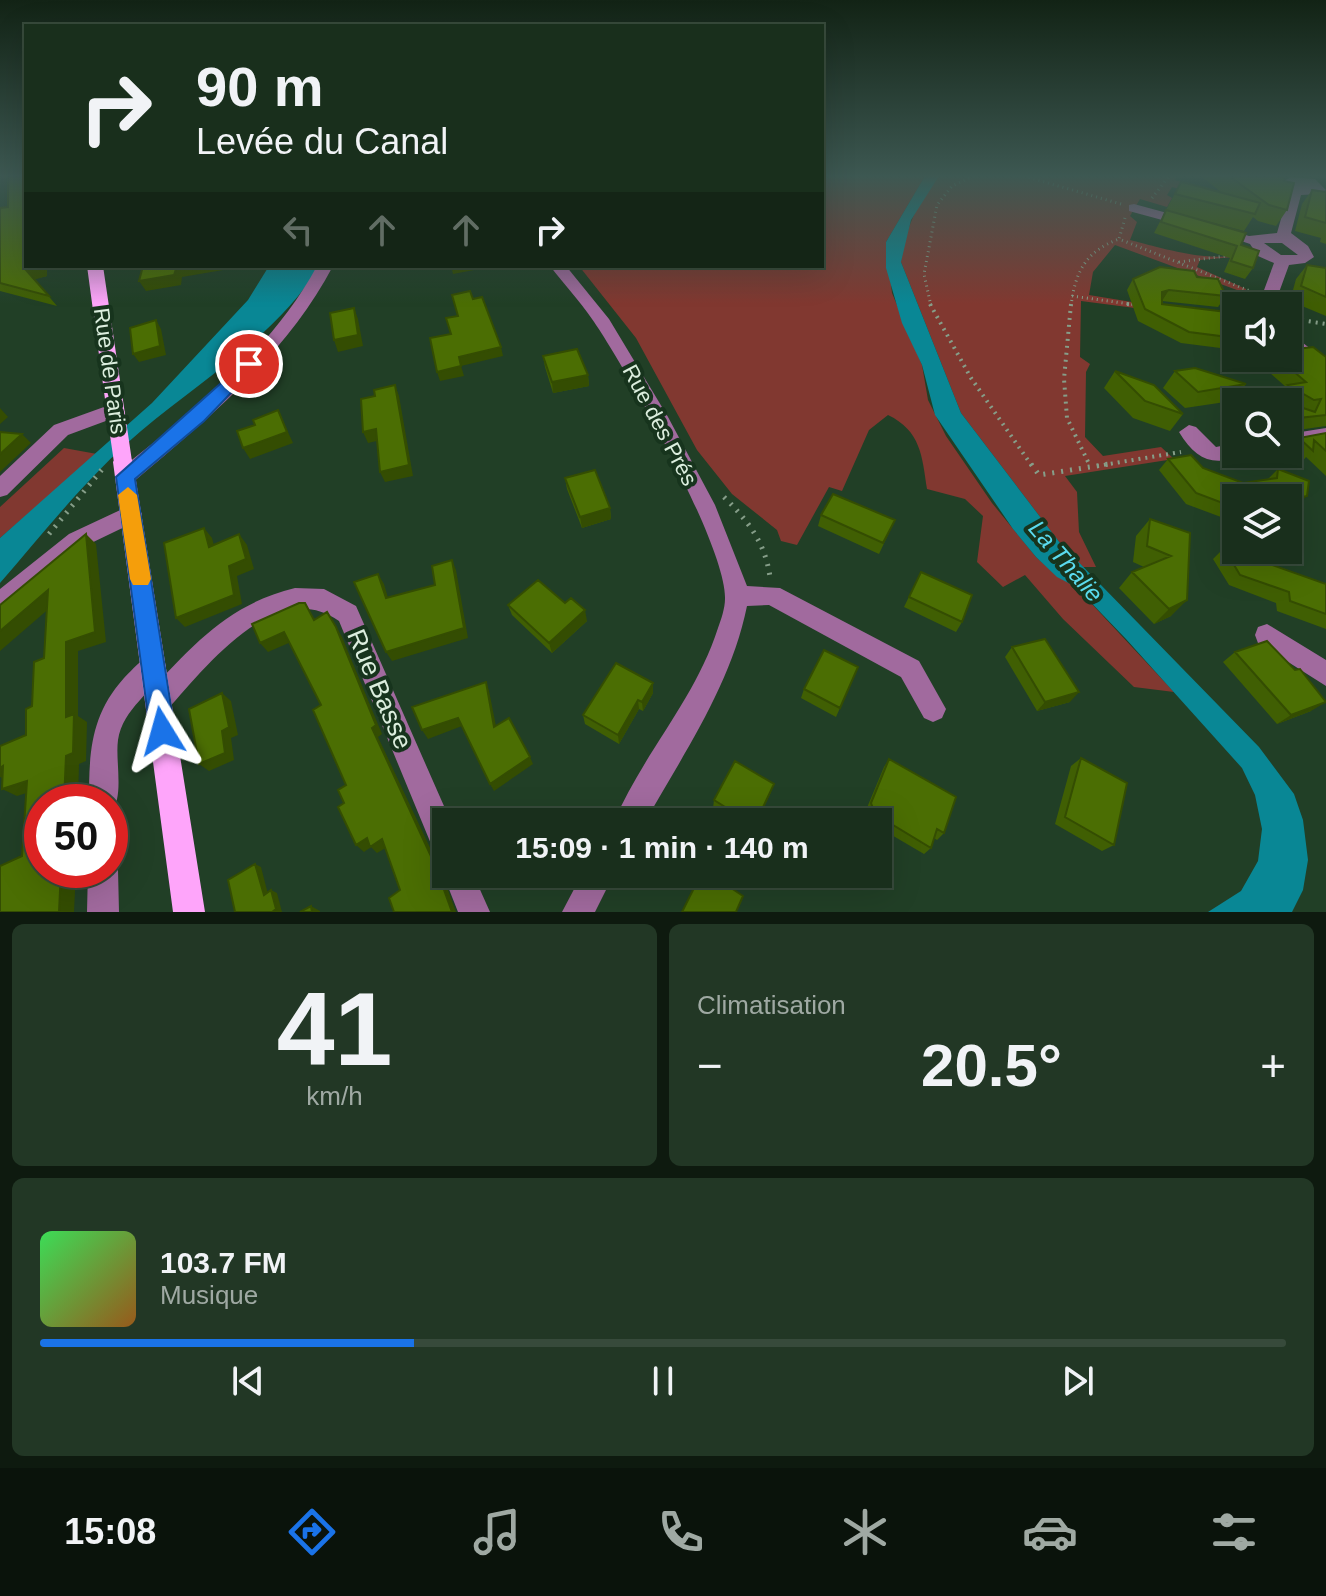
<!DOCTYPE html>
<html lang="fr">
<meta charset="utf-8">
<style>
:root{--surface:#192f1c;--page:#223725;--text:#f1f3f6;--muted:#9fa9a3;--line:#374a3b;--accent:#1a73e8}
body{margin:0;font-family:Arial,sans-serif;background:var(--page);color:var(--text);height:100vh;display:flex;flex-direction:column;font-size:30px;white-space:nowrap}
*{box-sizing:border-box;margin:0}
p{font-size:26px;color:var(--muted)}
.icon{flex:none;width:44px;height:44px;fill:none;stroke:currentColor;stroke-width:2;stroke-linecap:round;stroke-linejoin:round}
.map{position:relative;height:912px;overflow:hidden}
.sheet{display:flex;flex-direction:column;gap:12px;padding:12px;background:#0e1a0f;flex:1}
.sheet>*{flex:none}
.banner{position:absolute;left:24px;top:24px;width:800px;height:244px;border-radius:0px;box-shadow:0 8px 32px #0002,0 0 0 2px var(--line);background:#192f1c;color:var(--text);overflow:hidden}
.tools{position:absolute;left:1222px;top:292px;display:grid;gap:16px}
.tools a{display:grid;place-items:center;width:80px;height:80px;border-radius:0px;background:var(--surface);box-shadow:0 8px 32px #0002,0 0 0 2px var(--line);font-size:40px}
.speed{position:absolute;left:24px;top:784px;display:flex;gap:16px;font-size:40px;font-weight:700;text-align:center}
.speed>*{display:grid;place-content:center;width:104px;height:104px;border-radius:50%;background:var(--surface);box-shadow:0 8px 32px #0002,0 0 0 2px var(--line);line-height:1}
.speed .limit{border:12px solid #d22;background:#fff;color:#111}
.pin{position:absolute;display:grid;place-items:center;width:68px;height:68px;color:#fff;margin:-34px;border:4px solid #fff;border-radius:50%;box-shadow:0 2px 8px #0007}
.me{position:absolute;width:88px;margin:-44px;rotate:352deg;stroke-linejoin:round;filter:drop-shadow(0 0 6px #0008)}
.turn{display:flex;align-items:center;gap:28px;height:168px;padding:0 40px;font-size:36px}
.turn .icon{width:104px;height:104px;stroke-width:2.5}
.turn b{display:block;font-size:56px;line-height:68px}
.lanes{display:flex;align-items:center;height:76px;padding:0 40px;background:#0003;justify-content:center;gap:40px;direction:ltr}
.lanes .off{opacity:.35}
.big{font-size:60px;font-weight:700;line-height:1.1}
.sheet .widget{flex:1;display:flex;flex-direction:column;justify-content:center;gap:12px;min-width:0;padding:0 28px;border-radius:12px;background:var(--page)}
.sheet .dial{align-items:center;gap:0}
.dial b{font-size:104px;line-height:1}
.song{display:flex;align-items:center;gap:24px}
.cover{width:96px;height:96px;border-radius:12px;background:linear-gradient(135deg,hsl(130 70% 55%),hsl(30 70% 35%))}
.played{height:8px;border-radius:4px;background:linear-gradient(90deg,var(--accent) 30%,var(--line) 30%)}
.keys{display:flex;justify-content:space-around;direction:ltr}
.heat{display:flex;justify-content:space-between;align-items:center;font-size:44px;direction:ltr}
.sheet .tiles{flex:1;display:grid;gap:12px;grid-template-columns:1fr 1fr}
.widget:last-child{grid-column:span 2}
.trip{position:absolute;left:432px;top:808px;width:460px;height:80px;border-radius:0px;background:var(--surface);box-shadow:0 8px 32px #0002,0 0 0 2px var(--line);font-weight:700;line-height:80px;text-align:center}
.menu{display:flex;height:128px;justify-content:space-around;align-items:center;background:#0a130b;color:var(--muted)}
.menu .icon{width:56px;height:56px}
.menu .selected{color:var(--accent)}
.menu b{font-size:36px;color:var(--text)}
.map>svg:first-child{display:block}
.green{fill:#813830}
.water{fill:#098795}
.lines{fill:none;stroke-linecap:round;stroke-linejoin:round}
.path-far2{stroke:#869e89;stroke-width:3;stroke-dasharray:1 4;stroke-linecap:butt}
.path-far1{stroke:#869e89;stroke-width:4;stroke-dasharray:2 5;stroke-linecap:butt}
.path{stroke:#869e89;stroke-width:5;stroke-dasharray:2 7;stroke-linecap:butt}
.minor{fill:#a16a9e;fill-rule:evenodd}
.major{fill:#fea5fa;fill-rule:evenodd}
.major-bridge{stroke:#fea5fa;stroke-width:18}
.wall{fill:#405f03}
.shaded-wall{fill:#344d02}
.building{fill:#4b6e03;stroke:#344d02;stroke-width:2}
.route{fill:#1a73e8;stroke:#114b97;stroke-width:2}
.slow{fill:#f59e0b}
.labels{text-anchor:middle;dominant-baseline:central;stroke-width:8;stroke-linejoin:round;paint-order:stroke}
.street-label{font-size:22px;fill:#dceede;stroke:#17341d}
.water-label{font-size:24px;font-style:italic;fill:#5adaed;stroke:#17341d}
.near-street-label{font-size:26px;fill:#dceede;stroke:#17341d}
</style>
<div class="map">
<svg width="1326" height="912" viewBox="0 0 1326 912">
<rect width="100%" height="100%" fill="#213f26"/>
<!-- green -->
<path class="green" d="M822,176h103l-39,66 6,51 30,72 6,35 18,36 46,67 44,54 21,19 19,11 98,105 -40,-5 -71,-68 -38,-44 -22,12 -26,-25 6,-46 -18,-17 -38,-10c-5,-33 -6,-58 -39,-74l-19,15 -27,61 -13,-4 -32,58 -16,-4 -4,-11 -45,-36 -35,-44 -61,-112 -57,-72h243z
M939,176h239l-3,4 45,12 4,4 -14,1 -38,-10 -5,8 5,3 -5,9 -27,-8 -10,17 7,6 -7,18c24,6 101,30 118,7l7,8 -55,5 -3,7 49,22 -1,4 -130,-48 -22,27 -4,23 43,7 3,6 -54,-7 -1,56 10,7 -4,8 -1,65 18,19 58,-9 13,12 -109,17 12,16 2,40 17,35h-13l-23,-24 -99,-130 -60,-151c1,-24 20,-70 38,-86z
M64,448l33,6 -97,84v-31z"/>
<!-- water -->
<path class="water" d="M925,176h14l-28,44 -10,42 60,151 99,130 199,204 35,47 9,26 5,40 -5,30 -11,22h-84l33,-21 17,-30 4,-32 -7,-34 -13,-27 -116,-129 -50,-52 -19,-10 -21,-20 -23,-28 -78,-114 -13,-50 -20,-42 -16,-55v-26z
M269,266h51c-46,72 -115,111 -179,165 -53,45 -95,99 -141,152v-45l152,-135 96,-103z"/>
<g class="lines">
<!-- path-far2 -->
<path class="path-far2" d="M1024,176l97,28
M1152,198l17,-22
M1125,218l-6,21 131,52
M1179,262l47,-6
M1072,296l65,9
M931,306l-7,-32 13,-69 15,-19 21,-10
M1071,306c4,-34 15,-55 48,-67"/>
<!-- path-far1 -->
<path class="path-far1" d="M930,304l41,74 61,88
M1071,304l-7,75 3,39 23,48
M1127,304l10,1
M1288,318l38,6
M1097,466l84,-14"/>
<!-- path -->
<path class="path" d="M1031,464l8,11 70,-11
M724,497c24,24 41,45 46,80
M49,534l55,-67"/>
<!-- minor -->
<path class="minor" d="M1291,177l24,2 11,11 -7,4 -18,1 -10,38 17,13 6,11 -9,6 -16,2 -15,41 -38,2 1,-5 23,-2 14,-38 -16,-7 -8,-12 -38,-13 7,-4 30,9 28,-3 13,-46 -6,-6zM1264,243h18l16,12h-17z
M1134,204l59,16 2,3 -7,4 -59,-16v-6z
M317,266h16c-47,89 -125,153 -201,217h-14l-3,-6 3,-6c74,-59 153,-120 199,-205z
M550,266h16l43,53 59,98 47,88 32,81 33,2 139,73 27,48 -4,9 -9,4 -9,-4 -23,-41 -132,-72 -22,1c-16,79 -63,147 -102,216h-31c28,-67 81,-122 104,-194 3,-8 7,-20 7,-29 2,-52 -100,-233 -133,-280 -13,-19 -28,-35 -42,-53z
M1288,332l38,28v15l-38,-29z
M115,403l9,7 -2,5 -54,20 -61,60 -7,2v-21l54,-51z
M1189,425l7,2 20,20 20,-4v11h8c-30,14 -48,6 -65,-22z
M1326,428v14l-38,6v-14z
M131,505l8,3 3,6 -3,6 -54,26 -77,64 -8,3v-24l69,-55z
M295,588l29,1 32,17 95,216h-5v39l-10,-5 -97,-235c-64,-45 -133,46 -172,89l-9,4 -9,-4 -4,-9 4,-9c45,-48 80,-88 146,-104z
M1267,624l59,36v26l-68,-43 -3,-8 3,-8z
M153,654l9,4 4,8c-13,27 -43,42 -48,74 -3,21 7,59 -8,73v-11h-21c0,-48 1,-86 35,-124 9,-9 17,-19 29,-24z
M110,858l8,12 1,42h-32l1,-42h22z
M446,866v8h27l17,38h-32l-15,-38z
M582,874h32l-19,38h-33z"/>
<!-- major -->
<path class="major" d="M87,266h16l22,148 -9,7 -9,-7z
M123,454l7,3 3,5 72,450h-32l-60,-450 3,-5z"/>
<!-- major-bridge -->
<path class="major-bridge" d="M116,414l7,48"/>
</g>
<!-- wall -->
<path class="wall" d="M1201,176h83l3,34 -11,16 -18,-5 -5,-4 -9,14 -78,-21 15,-28 40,10z
M1312,190l14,2v52l-6,-2 1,-4 -26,-7 7,-27z
M0,208l47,68 -13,3 23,27 -57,-15z
M1166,210l75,35 12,23 -8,11 -21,-7 6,-14 -76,-25z
M1307,265l19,3v48l-36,-15 6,-22z
M1197,277l29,19 -8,11 -56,-6v3l74,12v34l-55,-7 -43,-22 -11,-31 6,-11z
M543,356l45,19 1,11 -36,7 -8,-26z
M1326,356v70l-28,4v6l-10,11v-45h-7h2l-7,-4 10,-11 -25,-22 6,-7z
M1115,371l68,43 -13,17 -37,-13 -29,-30z
M1175,371l71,13 -14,17 -47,7 -22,-20z
M1326,433v43l-20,-19 -6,7 -12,-12v-3l11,-11z
M1168,459l35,9 40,15 24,-3 11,-11 17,38 -59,-9v16l-7,6 -43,-16 -27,-34z
M565,478l45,30 1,11 -29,9 -15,-39z
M821,515l74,5 -16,34 -61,-28z
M1150,519l40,14 -19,83 -17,8 -35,-36 13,-16 12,-5 -11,-5 3,-26z
M1224,548l102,36v45l-49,-18 -1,-8 -47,-18 -16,-26z
M921,572l41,50 -6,10 -52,-25z
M508,605l79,16 -35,32 -40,-38z
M1012,647l58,55 -33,9 -32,-54z
M1235,652l76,59 -34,13 -54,-62z
M858,667l-22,50 -35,-19 3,-9z
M653,683v10l-10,18 -4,-2 -20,35 -34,-20 -2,-9z
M1081,758l33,87 -12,6 -47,-27 16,-58z
M889,759l55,74 -7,7 -3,-2 -3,10 -7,6 -46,-27v-5l-9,-1 -3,-11 18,-43z
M771,792l-14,30h-21l-23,-14 1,-8z"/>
<!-- shaded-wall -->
<path class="shaded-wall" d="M39,266h8v10l-14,4 -7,-10z
M176,266h53v3l-47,8 -1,8 -35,6 -7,-10z
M451,266h22l1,4 -21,4z
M1169,290l-7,11 -7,2 7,-11z
M354,308l4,11 5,27 -25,6 -4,-12z
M156,320l5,9 5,26 -27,7 -6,-8z
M501,347l2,9 -42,10 -2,-9z
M461,366l3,10 -24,5 -3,-9z
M588,375l1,11 -36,7 -1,-11z
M395,385l4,11 14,80 -28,6 -5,-10z
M0,408l8,9 -8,7z
M278,410l15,33 -43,16 -7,-11z
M376,429l5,11 -13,3 -5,-11z
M22,434l9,9 -31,29v-18z
M1307,496l-12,11 -7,2v-9z
M610,508l1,11 -29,9 -2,-11z
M204,528l8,10 5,19 -8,-10z
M86,534l10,10 10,98 -28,9v65l9,6 -1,39 -7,3 -1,38h-14l2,-160z
M239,534l8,11 7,24 -17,7 5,28 -57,23 -9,-9 53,-52z
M452,560l4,10 12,68 -76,23 -6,-9z
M378,574l6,10 7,24 -5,-10z
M48,590l11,10 -59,51v-20z
M1187,600l-16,16 -17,8 15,-15z
M585,610l2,11 -35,32 -3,-10z
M327,612l15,25 40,97 -4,3 63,134 15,41h-4l-80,-184z
M284,632l7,10 -23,10 -8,-9z
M486,682l3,9 9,45 -4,-9z
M653,683v10l-10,18 -1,-9z
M1079,692l-9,10 -33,9 8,-9z
M222,693l9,8 7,34 -7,3 3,22 -25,11 -10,-7 23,-33z
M638,700l1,9 -20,35 -1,-9z
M1326,702l-15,9 -34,13 14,-9z
M458,718l4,8 -34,13 -6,-9z
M530,757l3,7 -39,27 -4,-7z
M3,766l2,13 -5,-2v-9z
M27,781l15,7 -25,8 -15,-7z
M367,838l15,1 7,7 -12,7 -6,-6 -7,5 -8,-7z
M255,864l6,3 8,31 -5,-3z
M61,870h15l-2,42h-15z
M271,890l6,3 5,19h-10z
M311,906l9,5v1h-8z"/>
<!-- building -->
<path class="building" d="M8,176h18v90h13l-13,4 23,26 -49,-13v-75l8,-1z
M1229,176h55v5l10,2 -7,27 -18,-5z
M1181,182l5,1 74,20 -5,11 -80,-20z
M1312,190l14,2v31l-21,-6z
M1166,210l80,23 -5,12 18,6 -6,17 -22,-7 6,-15 -76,-24z
M1307,265l19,3v29l-25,-11z
M143,266h34l-3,9 -35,6z
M1160,267l34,4 3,6 21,2 8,17 -57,-6 -7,2v12l73,9 1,3v22l-47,-6 -44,-23 -12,-30z
M470,291l3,8 9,-2 19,50 -42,10 2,9 -24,6 -7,-34 21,-4 -5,-16 12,-2 -6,-21z
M354,308l4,27 -24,5 -4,-27z
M156,320l4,26 -27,8 -3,-26z
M1313,347l13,10v58l-27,3 -1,18 -10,-9v-24l27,9 6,-13 -7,1 -26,-15 18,-3 -28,-24h10v-8z
M577,349l11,26 -36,7 -9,-26z
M1195,368l51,16 -48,8 -23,-21z
M1115,371l39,14 29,29 -38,-13z
M395,385l14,80 -29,7 -4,-43 -13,3 -2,-33 14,-3 -1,-6z
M278,410l9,22 -44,16 -6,-17 18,-6 -2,-5z
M0,432l22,2 -22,20z
M1326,433v18l-12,-11 -1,11 -14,-13z
M1191,455l12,13 40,15 34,-5 1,-9 31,12 -2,15 -19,4v-2h-52v10l-40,-15 -28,-34z
M595,470l15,38 -30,9 -15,-39z
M833,494l62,26 -12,23 -62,-28z
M1150,519l40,14 -3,67 -18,9 -37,-37 39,-16 -24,-10z
M204,528l5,19 30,-13 7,25 -17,7 5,29 -58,23 -12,-75z
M86,534l9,98 -29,10v75l8,-3 -1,39 -7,3 -2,46h-22v68h19l-2,42h-59v-46l22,-10 5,-75 -25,8 1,-23 -3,2v-22l26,-11v-26l6,-3 2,-44 10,-4 4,-68 -48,41v-26z
M1224,548l102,36v30l-36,-13 -1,-9 -49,-17z
M452,560l12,68 -78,24 -32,-70 24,-8 8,24 49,-13 -3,-19z
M921,572l51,23 -10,27 -53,-25z
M538,580l27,23 6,-5 14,12 -36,33 -41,-38z
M299,603h6l9,17 13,-8 9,15 40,98 -4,3 63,137 17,47h-58l-5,-14 11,-8 -18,-51 -12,8 -3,-9 -11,7 -18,-38 6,-4 -6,-13 8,-5 -33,-75 8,-5 -37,-73 -24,11 -8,-19z
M1045,639l34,53 -34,10 -33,-55z
M1267,641l28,29 5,-1 26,33 -35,13 -56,-63z
M824,650l34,17 -18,41 -36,-19z
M616,663l37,20 -11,19 -4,-2 -20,35 -35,-20z
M486,682l8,45 15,-9 21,39 -40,27 -32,-66 -36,12 -10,-23z
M222,693l7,34 -7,4 3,22 -26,11 -10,-55z
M1081,758l46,25 -13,62 -49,-28z
M889,759l67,38 -12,36 -7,-4 -6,19 -56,-34 -4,-11z
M735,761l39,23 -18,38h-7l-35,-22z
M255,864l9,31 7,-5 5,19 -4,3h-37l-7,-32z
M701,874h9l33,22 -7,16h-54z
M311,906l1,6h-12z"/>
<!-- sky -->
<linearGradient id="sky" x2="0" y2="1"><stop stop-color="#122315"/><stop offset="0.58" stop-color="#3d5852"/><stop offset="1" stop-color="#3d5852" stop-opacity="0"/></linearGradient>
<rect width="1326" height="304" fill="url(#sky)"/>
<!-- route -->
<path class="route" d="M249,358l8,6 -2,4 -51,53 -69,58 40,252 -4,9 -9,4 -8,-4 -4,-9 -34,-254z"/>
<!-- slow -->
<path class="slow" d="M128,487l9,8 14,84 -3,6h-15l-3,-6 -12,-84z"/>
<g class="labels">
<!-- street labels -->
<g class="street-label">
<text transform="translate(110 371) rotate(82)">Rue de Paris</text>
<text transform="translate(660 425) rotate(62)">Rue des Prés</text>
</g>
<!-- water labels -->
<g class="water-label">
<text transform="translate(1066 561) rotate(49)">La Thalie</text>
</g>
<!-- near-street labels -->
<g class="near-street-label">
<text transform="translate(380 689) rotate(67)">Rue Basse</text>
</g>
</g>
</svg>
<div class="tools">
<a><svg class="icon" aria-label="sound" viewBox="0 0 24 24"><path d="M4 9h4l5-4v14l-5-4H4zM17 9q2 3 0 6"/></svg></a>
<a><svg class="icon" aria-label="search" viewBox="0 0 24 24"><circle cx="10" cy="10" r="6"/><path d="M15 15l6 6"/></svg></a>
<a><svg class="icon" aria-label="layers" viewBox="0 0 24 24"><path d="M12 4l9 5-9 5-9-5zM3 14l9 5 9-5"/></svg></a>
</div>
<div class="speed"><div class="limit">50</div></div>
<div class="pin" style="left:249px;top:364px;background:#d93025"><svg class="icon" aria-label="arrive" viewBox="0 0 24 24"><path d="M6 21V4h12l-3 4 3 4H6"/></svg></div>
<svg class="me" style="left:162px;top:731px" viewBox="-20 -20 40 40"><path d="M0-17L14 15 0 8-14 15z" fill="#1a73e8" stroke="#fff" stroke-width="4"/></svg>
<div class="trip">15:09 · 1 min · 140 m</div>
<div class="banner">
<div class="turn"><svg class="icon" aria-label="right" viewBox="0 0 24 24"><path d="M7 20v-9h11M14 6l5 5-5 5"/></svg><div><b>90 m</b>Levée du Canal</div></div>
<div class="lanes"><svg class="icon off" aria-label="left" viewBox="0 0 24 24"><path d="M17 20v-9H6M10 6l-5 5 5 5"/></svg><svg class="icon off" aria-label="ahead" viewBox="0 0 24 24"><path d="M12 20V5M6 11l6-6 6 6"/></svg><svg class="icon off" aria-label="ahead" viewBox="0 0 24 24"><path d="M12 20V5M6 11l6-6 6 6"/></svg><svg class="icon" aria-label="right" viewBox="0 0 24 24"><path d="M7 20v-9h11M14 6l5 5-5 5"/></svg></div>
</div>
</div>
<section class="sheet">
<div class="tiles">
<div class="widget dial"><b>41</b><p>km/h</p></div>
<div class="widget"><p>Climatisation</p>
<div class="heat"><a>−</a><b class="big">20.5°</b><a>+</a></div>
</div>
<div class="widget">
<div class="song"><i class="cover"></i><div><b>103.7 FM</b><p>Musique</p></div></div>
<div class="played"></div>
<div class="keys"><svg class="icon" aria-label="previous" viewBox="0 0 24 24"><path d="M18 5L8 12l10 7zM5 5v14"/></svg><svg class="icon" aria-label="pause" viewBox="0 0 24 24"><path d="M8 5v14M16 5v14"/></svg><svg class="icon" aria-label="next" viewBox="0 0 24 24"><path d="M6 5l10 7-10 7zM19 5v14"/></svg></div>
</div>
</div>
</section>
<nav class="menu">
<b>15:08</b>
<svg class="icon selected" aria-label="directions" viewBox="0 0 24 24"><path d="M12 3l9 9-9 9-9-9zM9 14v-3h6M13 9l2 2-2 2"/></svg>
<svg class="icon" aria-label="music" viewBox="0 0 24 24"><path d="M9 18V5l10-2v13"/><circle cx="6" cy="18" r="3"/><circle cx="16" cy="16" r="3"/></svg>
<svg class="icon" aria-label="phone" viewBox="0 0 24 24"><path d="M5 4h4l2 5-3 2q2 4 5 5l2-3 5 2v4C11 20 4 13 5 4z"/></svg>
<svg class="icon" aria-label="climate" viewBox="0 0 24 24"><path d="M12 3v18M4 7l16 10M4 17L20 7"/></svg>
<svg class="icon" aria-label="car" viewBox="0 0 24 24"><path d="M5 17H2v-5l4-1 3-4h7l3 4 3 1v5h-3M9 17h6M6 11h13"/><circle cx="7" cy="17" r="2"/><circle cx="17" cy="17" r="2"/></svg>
<svg class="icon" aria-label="filters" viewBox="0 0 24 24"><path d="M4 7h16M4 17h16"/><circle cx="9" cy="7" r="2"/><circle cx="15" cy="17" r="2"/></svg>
</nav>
